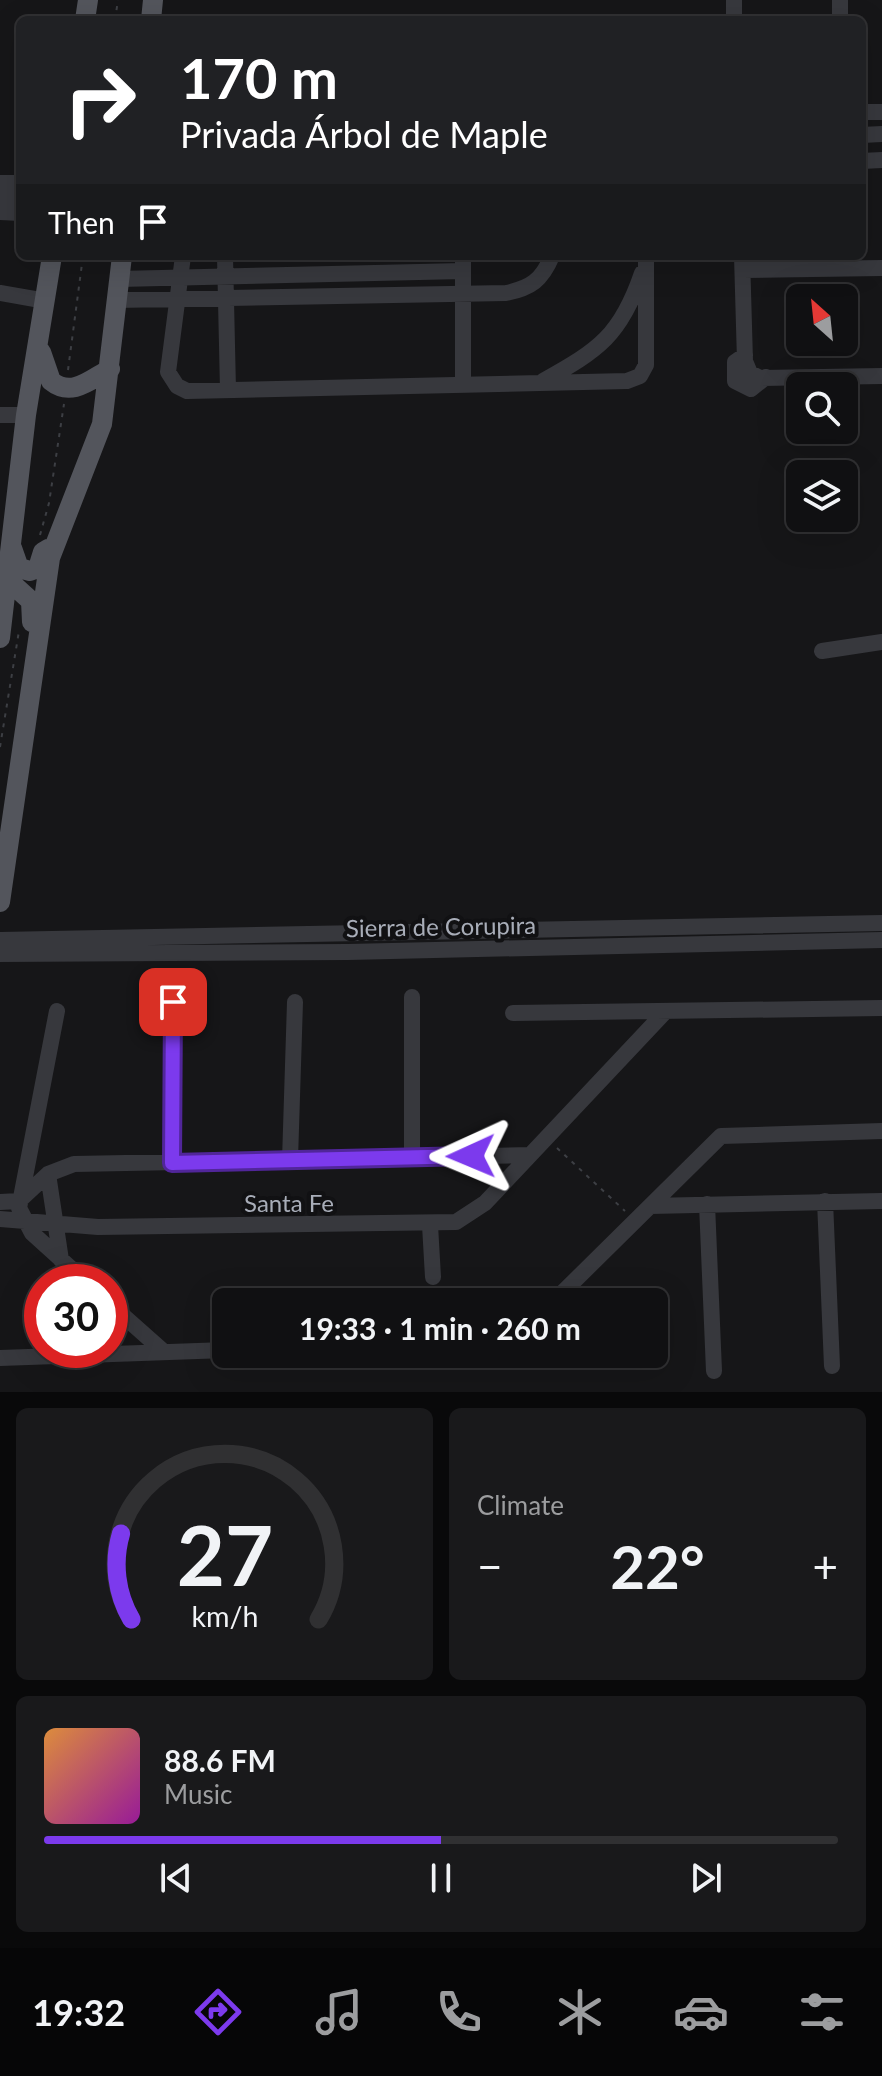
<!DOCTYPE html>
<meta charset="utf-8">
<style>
:root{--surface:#101012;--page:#19191b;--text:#f1f3f6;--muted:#9c9d9f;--line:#303032;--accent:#7c3aed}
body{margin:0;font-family:Lato,sans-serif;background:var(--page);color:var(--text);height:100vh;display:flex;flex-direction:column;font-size:30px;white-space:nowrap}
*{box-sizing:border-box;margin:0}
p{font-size:26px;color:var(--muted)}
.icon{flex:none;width:44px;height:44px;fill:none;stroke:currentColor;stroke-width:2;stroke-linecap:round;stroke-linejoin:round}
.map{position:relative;height:1392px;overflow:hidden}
.drawer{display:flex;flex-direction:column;gap:16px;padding:16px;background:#09090a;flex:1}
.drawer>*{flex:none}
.top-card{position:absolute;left:16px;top:16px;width:850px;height:244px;border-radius:12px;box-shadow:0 8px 32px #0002,0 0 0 2px var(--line);background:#202124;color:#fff;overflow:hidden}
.needle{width:52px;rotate:333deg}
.controls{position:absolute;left:786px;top:284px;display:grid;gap:16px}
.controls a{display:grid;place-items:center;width:72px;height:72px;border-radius:12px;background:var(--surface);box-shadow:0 8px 32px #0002,0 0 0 2px var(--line);font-size:40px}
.speed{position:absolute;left:24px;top:1264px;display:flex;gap:16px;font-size:40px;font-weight:700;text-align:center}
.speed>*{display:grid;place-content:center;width:104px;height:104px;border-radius:50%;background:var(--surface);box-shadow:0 8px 32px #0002,0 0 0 2px var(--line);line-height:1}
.speed .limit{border:12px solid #d22;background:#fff;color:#111}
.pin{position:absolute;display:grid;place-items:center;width:68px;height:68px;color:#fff;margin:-34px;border-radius:16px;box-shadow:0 4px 12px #0006}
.me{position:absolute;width:88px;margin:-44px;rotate:269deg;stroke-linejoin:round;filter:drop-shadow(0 0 6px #0008)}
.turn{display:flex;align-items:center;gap:28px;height:168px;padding:0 32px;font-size:36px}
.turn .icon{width:104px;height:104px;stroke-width:2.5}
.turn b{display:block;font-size:56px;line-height:68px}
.then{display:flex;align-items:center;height:76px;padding:0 32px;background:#0003;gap:16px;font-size:30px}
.big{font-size:60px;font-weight:700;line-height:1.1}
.drawer .tile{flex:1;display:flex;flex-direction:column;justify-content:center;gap:12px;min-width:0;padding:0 28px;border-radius:12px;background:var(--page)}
.drawer .dial{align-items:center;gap:0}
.dial svg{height:208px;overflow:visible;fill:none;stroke:var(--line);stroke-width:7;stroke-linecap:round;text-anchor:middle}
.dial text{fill:var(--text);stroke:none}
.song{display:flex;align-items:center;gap:24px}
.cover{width:96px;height:96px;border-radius:12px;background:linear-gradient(135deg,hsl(30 70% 55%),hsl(300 70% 35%))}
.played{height:8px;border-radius:4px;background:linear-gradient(90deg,var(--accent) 50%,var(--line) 50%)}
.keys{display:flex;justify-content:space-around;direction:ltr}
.heat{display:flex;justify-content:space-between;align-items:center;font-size:44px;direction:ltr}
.drawer .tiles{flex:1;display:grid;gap:16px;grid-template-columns:1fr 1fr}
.tile:last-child{grid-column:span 2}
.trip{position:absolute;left:212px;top:1288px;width:456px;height:80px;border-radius:12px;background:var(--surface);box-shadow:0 8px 32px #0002,0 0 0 2px var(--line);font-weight:700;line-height:80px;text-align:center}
.dock{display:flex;height:128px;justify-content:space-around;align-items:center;background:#060607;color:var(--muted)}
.dock .icon{width:56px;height:56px}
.dock .on{color:var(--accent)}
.dock b{font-size:36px;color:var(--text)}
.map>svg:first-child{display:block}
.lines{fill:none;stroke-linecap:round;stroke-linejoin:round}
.path{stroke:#3d3f44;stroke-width:2;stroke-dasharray:4 6;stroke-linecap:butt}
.minor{stroke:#37383d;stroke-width:16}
.major{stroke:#53555c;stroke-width:20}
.route-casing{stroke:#51269a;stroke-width:20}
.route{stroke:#7c3aed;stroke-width:14}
.labels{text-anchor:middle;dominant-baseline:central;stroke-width:8;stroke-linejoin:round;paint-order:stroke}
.street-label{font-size:24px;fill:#a8adb8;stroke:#111113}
</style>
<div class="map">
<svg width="882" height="1392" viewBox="0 0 882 1392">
<rect width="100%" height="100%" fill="#161618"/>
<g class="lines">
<!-- path -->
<path class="path" d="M115,20l3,-20
M68,370l15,-114
M40,535l9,-32 15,-99
M0,747l19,-116
M557,1148l68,63"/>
<!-- minor -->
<path class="minor" d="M734,0v20
M840,0v20
M862,112h20
M862,135l20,-1
M862,161l20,-1
M0,183h20
M0,199l20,-1
M0,212l20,1
M183,256l-15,116 9,14 10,5 440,-10 13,-5 6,-11v-109
M225,256l3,134
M742,256l3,105 5,12 10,5 122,-2
M743,270l139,-2
M119,279l344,-8
M0,293l46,8
M115,300l391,-7c25,-5 36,-13 46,-37
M745,355l-10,7v19l16,8 15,-12
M543,381c56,-31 78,-46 99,-108
M463,384v-128
M0,415h26
M822,651l60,-9
M0,940l882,-17
M0,954l348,-2 534,-12
M412,997v161
M57,1011l-38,197 13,25 54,49
M513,1013l369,-5
M290,1160l5,-158
M172,1163l1,-161
M48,1174l13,86
M825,1201l7,165
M0,1202l19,-1 29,-27 26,-10 456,-9
M707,1204l7,167
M650,1206l232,-5
M0,1219l98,8 358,-5 29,-19 179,-190
M430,1225l3,52
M553,1302l168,-166 161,-5
M110,1304l53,47
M0,1358l226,-8"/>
<!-- major -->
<path class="major" d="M85,20l3,-20
M151,20l2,-20
M41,352l10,29c21,17 40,-2 59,-12
M12,548l7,20 11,3 8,-3 5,-16 5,-3
M9,581l22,20 1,21
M0,638l26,-223 26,-159
M0,902l50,-344 52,-134 20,-168"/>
</g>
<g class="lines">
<!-- route casing -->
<g class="route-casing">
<path id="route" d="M173,1002l-1,161 299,-7"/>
</g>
<!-- route -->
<use href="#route" class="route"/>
</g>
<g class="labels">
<!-- street labels -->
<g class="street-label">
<text transform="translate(441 926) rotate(-1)">Sierra de Corupira</text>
<text x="289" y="1202">Santa Fe</text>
</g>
</g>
</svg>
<div class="controls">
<a><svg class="needle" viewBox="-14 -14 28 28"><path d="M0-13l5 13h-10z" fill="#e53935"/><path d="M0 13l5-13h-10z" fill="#9c9d9f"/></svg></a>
<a><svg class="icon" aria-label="search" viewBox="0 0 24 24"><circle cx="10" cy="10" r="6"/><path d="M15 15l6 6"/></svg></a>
<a><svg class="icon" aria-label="layers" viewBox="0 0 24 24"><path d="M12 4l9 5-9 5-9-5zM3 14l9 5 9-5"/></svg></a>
</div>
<div class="speed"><div class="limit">30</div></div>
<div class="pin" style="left:173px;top:1002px;background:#d93025"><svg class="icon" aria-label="arrive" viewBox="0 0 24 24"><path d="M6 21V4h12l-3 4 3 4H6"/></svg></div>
<svg class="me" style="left:471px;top:1156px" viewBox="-20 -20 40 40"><path d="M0-17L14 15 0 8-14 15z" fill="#7c3aed" stroke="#fff" stroke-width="4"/></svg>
<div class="trip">19:33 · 1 min · 260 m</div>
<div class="top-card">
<div class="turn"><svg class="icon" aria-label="right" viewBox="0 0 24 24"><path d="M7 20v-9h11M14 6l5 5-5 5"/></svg><div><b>170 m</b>Privada Árbol de Maple</div></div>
<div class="then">Then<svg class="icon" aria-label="arrive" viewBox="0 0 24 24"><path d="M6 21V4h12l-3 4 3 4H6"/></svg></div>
</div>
</div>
<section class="drawer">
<div class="tiles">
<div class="tile dial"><svg viewBox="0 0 100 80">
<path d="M14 69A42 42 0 1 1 86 69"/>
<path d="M14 69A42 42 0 0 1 10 36" stroke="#7c3aed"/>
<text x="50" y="56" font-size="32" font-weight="700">27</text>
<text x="50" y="72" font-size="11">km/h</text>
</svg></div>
<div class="tile"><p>Climate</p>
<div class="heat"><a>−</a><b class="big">22°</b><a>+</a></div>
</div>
<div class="tile">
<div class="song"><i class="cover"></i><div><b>88.6 FM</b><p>Music</p></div></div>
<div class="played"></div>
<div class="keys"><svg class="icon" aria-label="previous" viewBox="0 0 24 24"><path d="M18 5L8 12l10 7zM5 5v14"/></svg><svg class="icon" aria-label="pause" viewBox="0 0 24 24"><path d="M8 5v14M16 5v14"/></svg><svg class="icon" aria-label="next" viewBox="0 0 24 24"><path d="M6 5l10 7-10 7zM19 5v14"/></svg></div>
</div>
</div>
</section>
<nav class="dock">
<b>19:32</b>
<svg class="icon on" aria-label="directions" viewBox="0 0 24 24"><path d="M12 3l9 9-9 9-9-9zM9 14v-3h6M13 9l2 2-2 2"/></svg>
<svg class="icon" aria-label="music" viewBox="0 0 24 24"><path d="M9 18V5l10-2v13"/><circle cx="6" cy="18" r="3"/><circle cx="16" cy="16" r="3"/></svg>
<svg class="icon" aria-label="phone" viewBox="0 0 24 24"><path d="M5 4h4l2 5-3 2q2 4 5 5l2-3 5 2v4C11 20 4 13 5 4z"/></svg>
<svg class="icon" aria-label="climate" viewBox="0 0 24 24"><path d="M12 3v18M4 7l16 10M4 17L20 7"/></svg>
<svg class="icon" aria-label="car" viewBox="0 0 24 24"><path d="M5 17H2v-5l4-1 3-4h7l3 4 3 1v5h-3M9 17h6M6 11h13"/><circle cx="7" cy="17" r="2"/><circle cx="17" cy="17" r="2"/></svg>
<svg class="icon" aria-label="filters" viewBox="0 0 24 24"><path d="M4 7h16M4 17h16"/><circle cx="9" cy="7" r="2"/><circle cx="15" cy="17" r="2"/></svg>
</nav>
